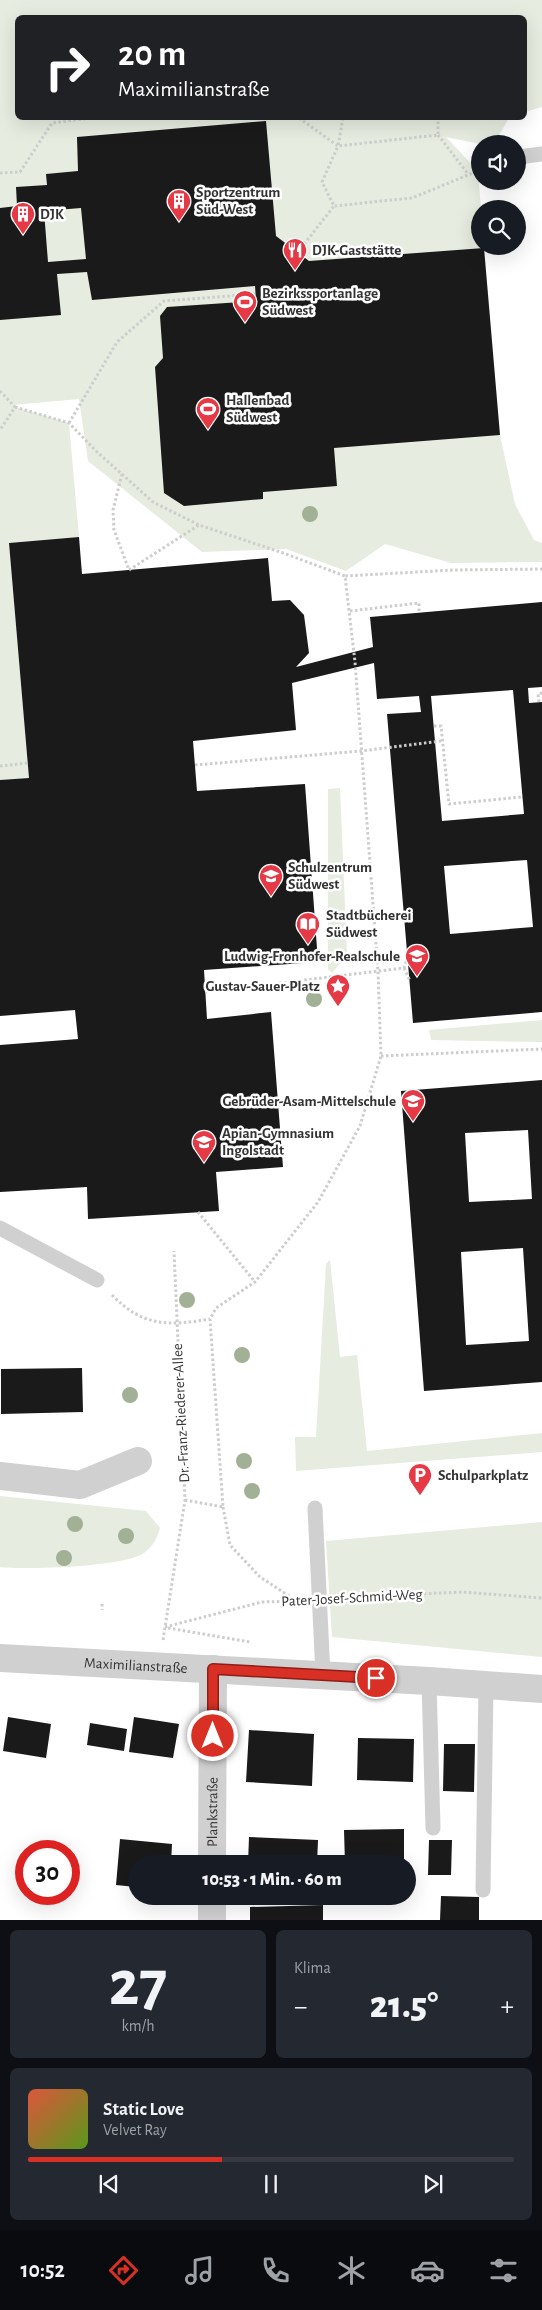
<!DOCTYPE html>
<html lang="de">
<meta charset="utf-8">
<style>
:root{--surface:#171b24;--page:#242831;--text:#f1f3f6;--muted:#9ea1a6;--line:#363941;--accent:#d93025}
body{margin:0;font-family:"Alegreya Sans",sans-serif;background:var(--page);color:var(--text);height:100vh;display:flex;flex-direction:column;font-size:19px;white-space:nowrap}
*{box-sizing:border-box;margin:0}
p{font-size:16px;color:var(--muted)}
.icon{flex:none;width:28px;height:28px;fill:none;stroke:currentColor;stroke-width:2;stroke-linecap:round;stroke-linejoin:round}
.map{position:relative;height:1920px;overflow:hidden}
.details{display:flex;flex-direction:column;gap:10px;padding:10px;background:#0d0f14;flex:1}
.details>*{flex:none}
.banner{position:absolute;left:15px;top:15px;width:512px;height:105px;border-radius:8px;box-shadow:0 5px 20px #0002;background:#202124;color:#fff;overflow:hidden}
.buttons{position:absolute;left:471px;top:135px;display:grid;gap:10px}
.buttons a{display:grid;place-items:center;width:55px;height:55px;border-radius:50%;background:var(--surface);box-shadow:0 5px 20px #0002;font-size:25px}
.speed{position:absolute;left:15px;top:1840px;display:flex;gap:10px;font-size:25px;font-weight:700;text-align:center}
.speed>*{display:grid;place-content:center;width:65px;height:65px;border-radius:50%;background:var(--surface);box-shadow:0 5px 20px #0002;line-height:1}
.speed .limit{border:8px solid #d22;background:#fff;color:#111}
.pin{position:absolute;display:grid;place-items:center;width:42px;height:42px;color:#fff;margin:-21px;border:2px solid #fff;border-radius:50%;box-shadow:0 1px 5px #0007}
.me{position:absolute;width:55px;margin:-28px;rotate:0deg;stroke-linejoin:round;filter:drop-shadow(0 0 4px #0008)}
.turn{display:flex;align-items:center;gap:18px;height:105px;padding:0 20px;font-size:22px}
.turn .icon{width:65px;height:65px;stroke-width:2.5}
.turn b{display:block;font-size:35px;line-height:42px}
.big{font-size:38px;font-weight:800;line-height:1.1}
.details .card{flex:1;display:flex;flex-direction:column;justify-content:center;gap:8px;min-width:0;padding:0 18px;border-radius:8px;background:var(--page)}
.details .dial{align-items:center;gap:0}
.dial b{font-size:65px;line-height:1}
.song{display:flex;align-items:center;gap:15px}
.cover{width:60px;height:60px;border-radius:8px;background:linear-gradient(135deg,hsl(10 70% 55%),hsl(90 70% 35%))}
.played{height:5px;border-radius:2px;background:linear-gradient(90deg,var(--accent) 40%,var(--line) 40%)}
.keys{display:flex;justify-content:space-around;direction:ltr}
.heat{display:flex;justify-content:space-between;align-items:center;font-size:28px;direction:ltr}
.details .tiles{flex:1;display:grid;gap:10px;grid-template-columns:1fr 1fr}
.card:last-child{grid-column:span 2}
.trip{position:absolute;left:128px;top:1855px;width:288px;height:50px;border-radius:25px;background:var(--surface);box-shadow:0 5px 20px #0002;font-weight:800;line-height:50px;text-align:center}
.tab-bar{display:flex;height:80px;justify-content:space-around;align-items:center;background:#090b0e;color:var(--muted)}
.tab-bar .icon{width:35px;height:35px}
.tab-bar .selected{color:var(--accent)}
.tab-bar b{font-size:22px;color:var(--text)}
.map>svg:first-child{display:block}
.green{fill:#e6ecdf}
.building{fill:#1a1a1a;fill-rule:evenodd}
.lines{fill:none;stroke-linecap:round;stroke-linejoin:round}
.path{stroke:#cdcdcd;stroke-width:3;stroke-dasharray:2.5 2.5;stroke-linecap:butt}
.service{stroke:#d0d0d0;stroke-width:15}
.minor{stroke:#d0d0d0;stroke-width:28}
.tertiary{stroke:#d0d0d0;stroke-width:28}
.tree{fill:#a2b095}
.route-casing{stroke:#8d1f18;stroke-width:12}
.route{stroke:#d93025;stroke-width:9}
.labels{text-anchor:middle;dominant-baseline:central;stroke-width:5;stroke-linejoin:round;paint-order:stroke}
.poi-label{font-size:15px;font-weight:bold;fill:#333;stroke:#fff;text-anchor:start}
.street-label{font-size:15px;fill:#333;stroke:#fff}
</style>
<div class="map">
<svg width="542" height="1920" viewBox="0 0 542 1920">
<rect width="100%" height="100%" fill="#fff"/>
<!-- green -->
<path class="green" d="M0,0h542v107l-17,5v-94h-507v100h491l-15,26h-14l-34,-7 32,34 3,38 -1,37h4l16,189 15,69 19,36 8,3v19l-91,1 -66,-19 -39,27 -60,-22 -84,3 -114,-91 -9,-62 -66,6 2,2 54,16 10,114 -70,6 20,235 -29,2z
M340,788l7,167 -15,18 -4,-4v-180z
M542,1020v22l-111,-2 -2,-10z
M330,1260l10,97 17,-2 10,96 175,-18v19l-246,19 -1,-34h21l10,-173z
M0,1496l146,15 14,17c-3,11 -7,18 -16,25 -20,14 -118,17 -144,14z
M542,1522v135l-210,-20 -6,-96z"/>
<!-- building -->
<path class="building" d="M266,121l10,115 33,25 175,-13 16,187 -166,13 3,38 -74,6v7l-79,7 -20,-13 -9,-126 8,-9 -3,-42 7,-9 89,-6 -1,-15 -163,14 -5,-28 -30,2 4,41 -61,5v-112l17,-2 -1,-19 31,-2 -1,-11 32,-3 -1,-34zM81,208l5,51 -38,3 -4,-51z
M79,537l3,37 186,-16 4,43 18,-1 14,15 5,38 -13,14 77,-20 -3,-30 172,-15v85l-14,1 1,15 13,-1v310l-129,11 -26,-309 34,-2 -2,-16 -42,3 -3,-36 -82,20 4,47 -103,11 4,50 108,-7 13,178 -114,8 3,49 64,-7 12,155 -67,5 3,39 -131,8 -1,-32 -87,5v-147l78,-6 -3,-29 -75,6v-236l29,-2 -20,-235zM513,690l11,124 -82,7 -11,-125zM527,860l6,67 -83,7 -6,-68z
M542,1080v302l-118,9 -23,-300zM528,1130l4,69 -63,3 -4,-69zM523,1248l6,93 -63,4 -5,-93z
M82,1368l1,44 -82,2v-45z
M8,1717l43,7 -5,34 -43,-7z
M134,1717l45,7 -6,34 -44,-6z
M90,1723l37,6 -3,22 -37,-6z
M249,1730l65,4 -2,52 -66,-4z
M358,1738l56,1 -1,43 -56,-2z
M444,1744h31l-1,48 -31,-1z
M404,1829v35h-59l-1,-34z
M249,1837l69,3 -1,24h-69z
M120,1839l52,5 -1,20h-35v23l-20,-2z
M429,1840h23l-1,35h-23z
M441,1896l38,1v23h-39z
M323,1905v15h-73v-13z"/>
<g class="lines">
<!-- path -->
<path class="path" d="M299,118l39,28 -16,36 12,24 78,-8 68,-28
M343,118l-5,28 100,-11v-17
M438,135l30,39
M0,173l20,-1 32,-49 38,-5
M298,252l36,-46
M0,391l15,16 -15,23
M15,407l54,16 27,28 57,51 46,23 87,29 59,22
M69,423l48,-81 47,-41 92,-7
M122,474l-9,36 1,20 15,40 70,-45
M350,611l69,-8v9
M539,702l-1,-8 4,-1
M434,726h7l8,78 73,-7
M195,765l166,-14 80,-10
M0,766l28,-3
M404,968l6,13
M205,992l199,-24 4,-12
M381,1056l161,-7
M198,1212l57,70
M112,1295c31,32 57,31 98,24
M185,1500l38,7 -13,-188 6,-11 39,-26 63,-80 42,-76 21,-70 -3,-85 -23,-309 -10,-86 108,-6 89,-1
M223,1507l7,38 30,32 35,23
M339,1598l123,-6 80,6
M102,1604v6
M165,1627l97,-25 36,-1
M168,1628l82,14
M163,1640l22,-140 -11,-249"/>
<!-- service -->
<path class="service" d="M518,157l24,-3
M0,1228l97,52
M315,1508l8,167
M429,1681l4,147
M483,1890l3,-205"/>
<!-- minor -->
<g class="minor">
<path d="M0,1476l80,9 58,-24"/>
<path id="s1" d="M212,1864l1,-195"/>
<path d="M212,1920v-24"/>
</g>
<!-- tertiary -->
<path class="tertiary" id="s2" d="M0,1658l429,23 113,8"/>
</g>
<!-- trees -->
<g class="tree">
<circle cx="310" cy="514" r="8"/>
<circle cx="314" cy="999" r="8"/>
<circle cx="187" cy="1300" r="8"/>
<circle cx="242" cy="1355" r="8"/>
<circle cx="130" cy="1395" r="8"/>
<circle cx="244" cy="1461" r="8"/>
<circle cx="252" cy="1491" r="8"/>
<circle cx="75" cy="1524" r="8"/>
<circle cx="126" cy="1536" r="8"/>
<circle cx="64" cy="1558" r="8"/>
</g>
<g class="lines">
<!-- route casing -->
<g class="route-casing">
<path id="route" d="M213,1736v-67l163,9"/>
</g>
<!-- route -->
<use href="#route" class="route"/>
</g>
<!-- icons -->
<defs>
<g id="building-pin" transform="scale(1.25)"><path d="M0 17L-7.5 6A9.5 9.5 0 1 1 7.5 6Z" fill="#e63946" stroke="#fff"/><path d="M-4-6H4V6H1V3H-1V6H-4ZM-2.5-4.3h1.7v1.8h-1.7ZM.8-4.3h1.7v1.8H.8ZM-2.5-1h1.7V.8h-1.7ZM.8-1h1.7V.8H.8Z" fill="#fff"/></g>
<g id="restaurant-pin" transform="scale(1.25)"><path d="M0 17L-7.5 6A9.5 9.5 0 1 1 7.5 6Z" fill="#e63946" stroke="#fff"/><path d="M-5-6h1v4h1v-4h1v4h1v-4h1v5L-1.5 .5V6h-2V.5L-5-1ZM5-6V6H3V1.5H1.5Q1.5-4 5-6Z" fill="#fff"/></g>
<g id="stadium-pin" transform="scale(1.25)"><path d="M0 17L-7.5 6A9.5 9.5 0 1 1 7.5 6Z" fill="#e63946" stroke="#fff"/><path d="M0-5a6.5 5 0 1 0 0 10a6.5 5 0 1 0 0-10ZM-3.5-1.8h7v3.6h-7Z" fill="#fff"/></g>
<g id="school-pin" transform="scale(1.25)"><path d="M0 17L-7.5 6A9.5 9.5 0 1 1 7.5 6Z" fill="#e63946" stroke="#fff"/><path d="M0-5L7-2L0 1L-7-2ZM-4 1L0 2.5L4 1V4Q0 6-4 4Z" fill="#fff"/></g>
<g id="library-pin" transform="scale(1.25)"><path d="M0 17L-7.5 6A9.5 9.5 0 1 1 7.5 6Z" fill="#e63946" stroke="#fff"/><path d="M-6-4Q-3-5.5-.7-3.5V5Q-3 3-6 4ZM6-4Q3-5.5 .7-3.5V5Q3 3 6 4Z" fill="#fff"/></g>
<g id="sight-pin" transform="scale(1.25)"><path d="M0 17L-7.5 6A9.5 9.5 0 1 1 7.5 6Z" fill="#e63946" stroke="#fff"/><path d="M0-6L1.8-2.2L6-1.7L2.9 1.2L3.7 5.4L0 3.3L-3.7 5.4L-2.9 1.2L-6-1.7L-1.8-2.2Z" fill="#fff"/></g>
<g id="parking-pin" transform="scale(1.25)"><path d="M0 17L-7.5 6A9.5 9.5 0 1 1 7.5 6Z" fill="#e63946" stroke="#fff"/><path d="M-3.5-5.5H1a3.5 3.5 0 0 1 0 7H-1V5.5H-3.5ZM-1-3.4V-.6H.8a1.4 1.4 0 0 0 0-2.8Z" fill="#fff"/></g>
</defs>
<g fill-rule="evenodd">
<use href="#building-pin" x="179" y="201"/>
<use href="#building-pin" x="23" y="214"/>
<use href="#restaurant-pin" x="295" y="250"/>
<use href="#stadium-pin" x="245" y="302"/>
<use href="#stadium-pin" x="208" y="409"/>
<use href="#school-pin" x="271" y="876"/>
<use href="#library-pin" x="308" y="924"/>
<use href="#school-pin" x="417" y="956"/>
<use href="#sight-pin" x="338" y="986"/>
<use href="#school-pin" x="413" y="1101"/>
<use href="#school-pin" x="204" y="1142"/>
<use href="#parking-pin" x="420" y="1475"/>
</g>
<g class="labels">
<!-- poi labels -->
<g class="poi-label">
<text x="196" y="192">Sportzentrum<tspan x="196" dy="17">Süd-West</tspan></text>
<text x="40" y="214">DJK</text>
<text x="312" y="250">DJK-Gaststätte</text>
<text x="262" y="293">Bezirkssportanlage<tspan x="262" dy="17">Südwest</tspan></text>
<text x="226" y="400">Hallenbad<tspan x="226" dy="17">Südwest</tspan></text>
<text x="288" y="867">Schulzentrum<tspan x="288" dy="17">Südwest</tspan></text>
<text x="326" y="915">Stadtbücherei<tspan x="326" dy="17">Südwest</tspan></text>
<text x="400" y="956" text-anchor="end">Ludwig-Fronhofer-Realschule</text>
<text x="320" y="986" text-anchor="end">Gustav-Sauer-Platz</text>
<text x="396" y="1101" text-anchor="end">Gebrüder-Asam-Mittelschule</text>
<text x="222" y="1133">Apian-Gymnasium<tspan x="222" dy="17">Ingolstadt</tspan></text>
<text x="438" y="1475">Schulparkplatz</text>
</g>
<!-- street labels -->
<g class="street-label">
<text transform="translate(181 1413) rotate(-93)">Dr.-Franz-Riederer-Allee</text>
<text transform="translate(352 1598) rotate(-3)">Pater-Josef-Schmid-Weg</text>
<text stroke="none"><textPath href="#s2" startOffset="136">Maximilianstraße</textPath></text>
<text stroke="none"><textPath href="#s1" startOffset="52">Plankstraße</textPath></text>
</g>
</g>
</svg>
<div class="buttons">
<a><svg class="icon" aria-label="sound" viewBox="0 0 24 24"><path d="M4 9h4l5-4v14l-5-4H4zM17 9q2 3 0 6"/></svg></a>
<a><svg class="icon" aria-label="search" viewBox="0 0 24 24"><circle cx="10" cy="10" r="6"/><path d="M15 15l6 6"/></svg></a>
</div>
<div class="speed"><div class="limit">30</div></div>
<div class="pin" style="left:376px;top:1678px;background:#d93025"><svg class="icon" aria-label="arrive" viewBox="0 0 24 24"><path d="M6 21V4h12l-3 4 3 4H6"/></svg></div>
<svg class="me" style="left:213px;top:1736px" viewBox="-20 -20 40 40"><circle r="17" fill="#d93025" stroke="#fff" stroke-width="3"/><path d="M0-11L8 9 0 5-8 9z" fill="#fff"/></svg>
<div class="trip">10:53 · 1 Min. · 60 m</div>
<div class="banner">
<div class="turn"><svg class="icon" aria-label="right" viewBox="0 0 24 24"><path d="M7 20v-9h11M14 6l5 5-5 5"/></svg><div><b>20 m</b>Maximilianstraße</div></div>
</div>
</div>
<section class="details">
<div class="tiles">
<div class="card dial"><b>27</b><p>km/h</p></div>
<div class="card"><p>Klima</p>
<div class="heat"><a>−</a><b class="big">21.5°</b><a>+</a></div>
</div>
<div class="card">
<div class="song"><i class="cover"></i><div><b>Static Love</b><p>Velvet Ray</p></div></div>
<div class="played"></div>
<div class="keys"><svg class="icon" aria-label="previous" viewBox="0 0 24 24"><path d="M18 5L8 12l10 7zM5 5v14"/></svg><svg class="icon" aria-label="pause" viewBox="0 0 24 24"><path d="M8 5v14M16 5v14"/></svg><svg class="icon" aria-label="next" viewBox="0 0 24 24"><path d="M6 5l10 7-10 7zM19 5v14"/></svg></div>
</div>
</div>
</section>
<nav class="tab-bar">
<b>10:52</b>
<svg class="icon selected" aria-label="directions" viewBox="0 0 24 24"><path d="M12 3l9 9-9 9-9-9zM9 14v-3h6M13 9l2 2-2 2"/></svg>
<svg class="icon" aria-label="music" viewBox="0 0 24 24"><path d="M9 18V5l10-2v13"/><circle cx="6" cy="18" r="3"/><circle cx="16" cy="16" r="3"/></svg>
<svg class="icon" aria-label="phone" viewBox="0 0 24 24"><path d="M5 4h4l2 5-3 2q2 4 5 5l2-3 5 2v4C11 20 4 13 5 4z"/></svg>
<svg class="icon" aria-label="climate" viewBox="0 0 24 24"><path d="M12 3v18M4 7l16 10M4 17L20 7"/></svg>
<svg class="icon" aria-label="car" viewBox="0 0 24 24"><path d="M5 17H2v-5l4-1 3-4h7l3 4 3 1v5h-3M9 17h6M6 11h13"/><circle cx="7" cy="17" r="2"/><circle cx="17" cy="17" r="2"/></svg>
<svg class="icon" aria-label="filters" viewBox="0 0 24 24"><path d="M4 7h16M4 17h16"/><circle cx="9" cy="7" r="2"/><circle cx="15" cy="17" r="2"/></svg>
</nav>
